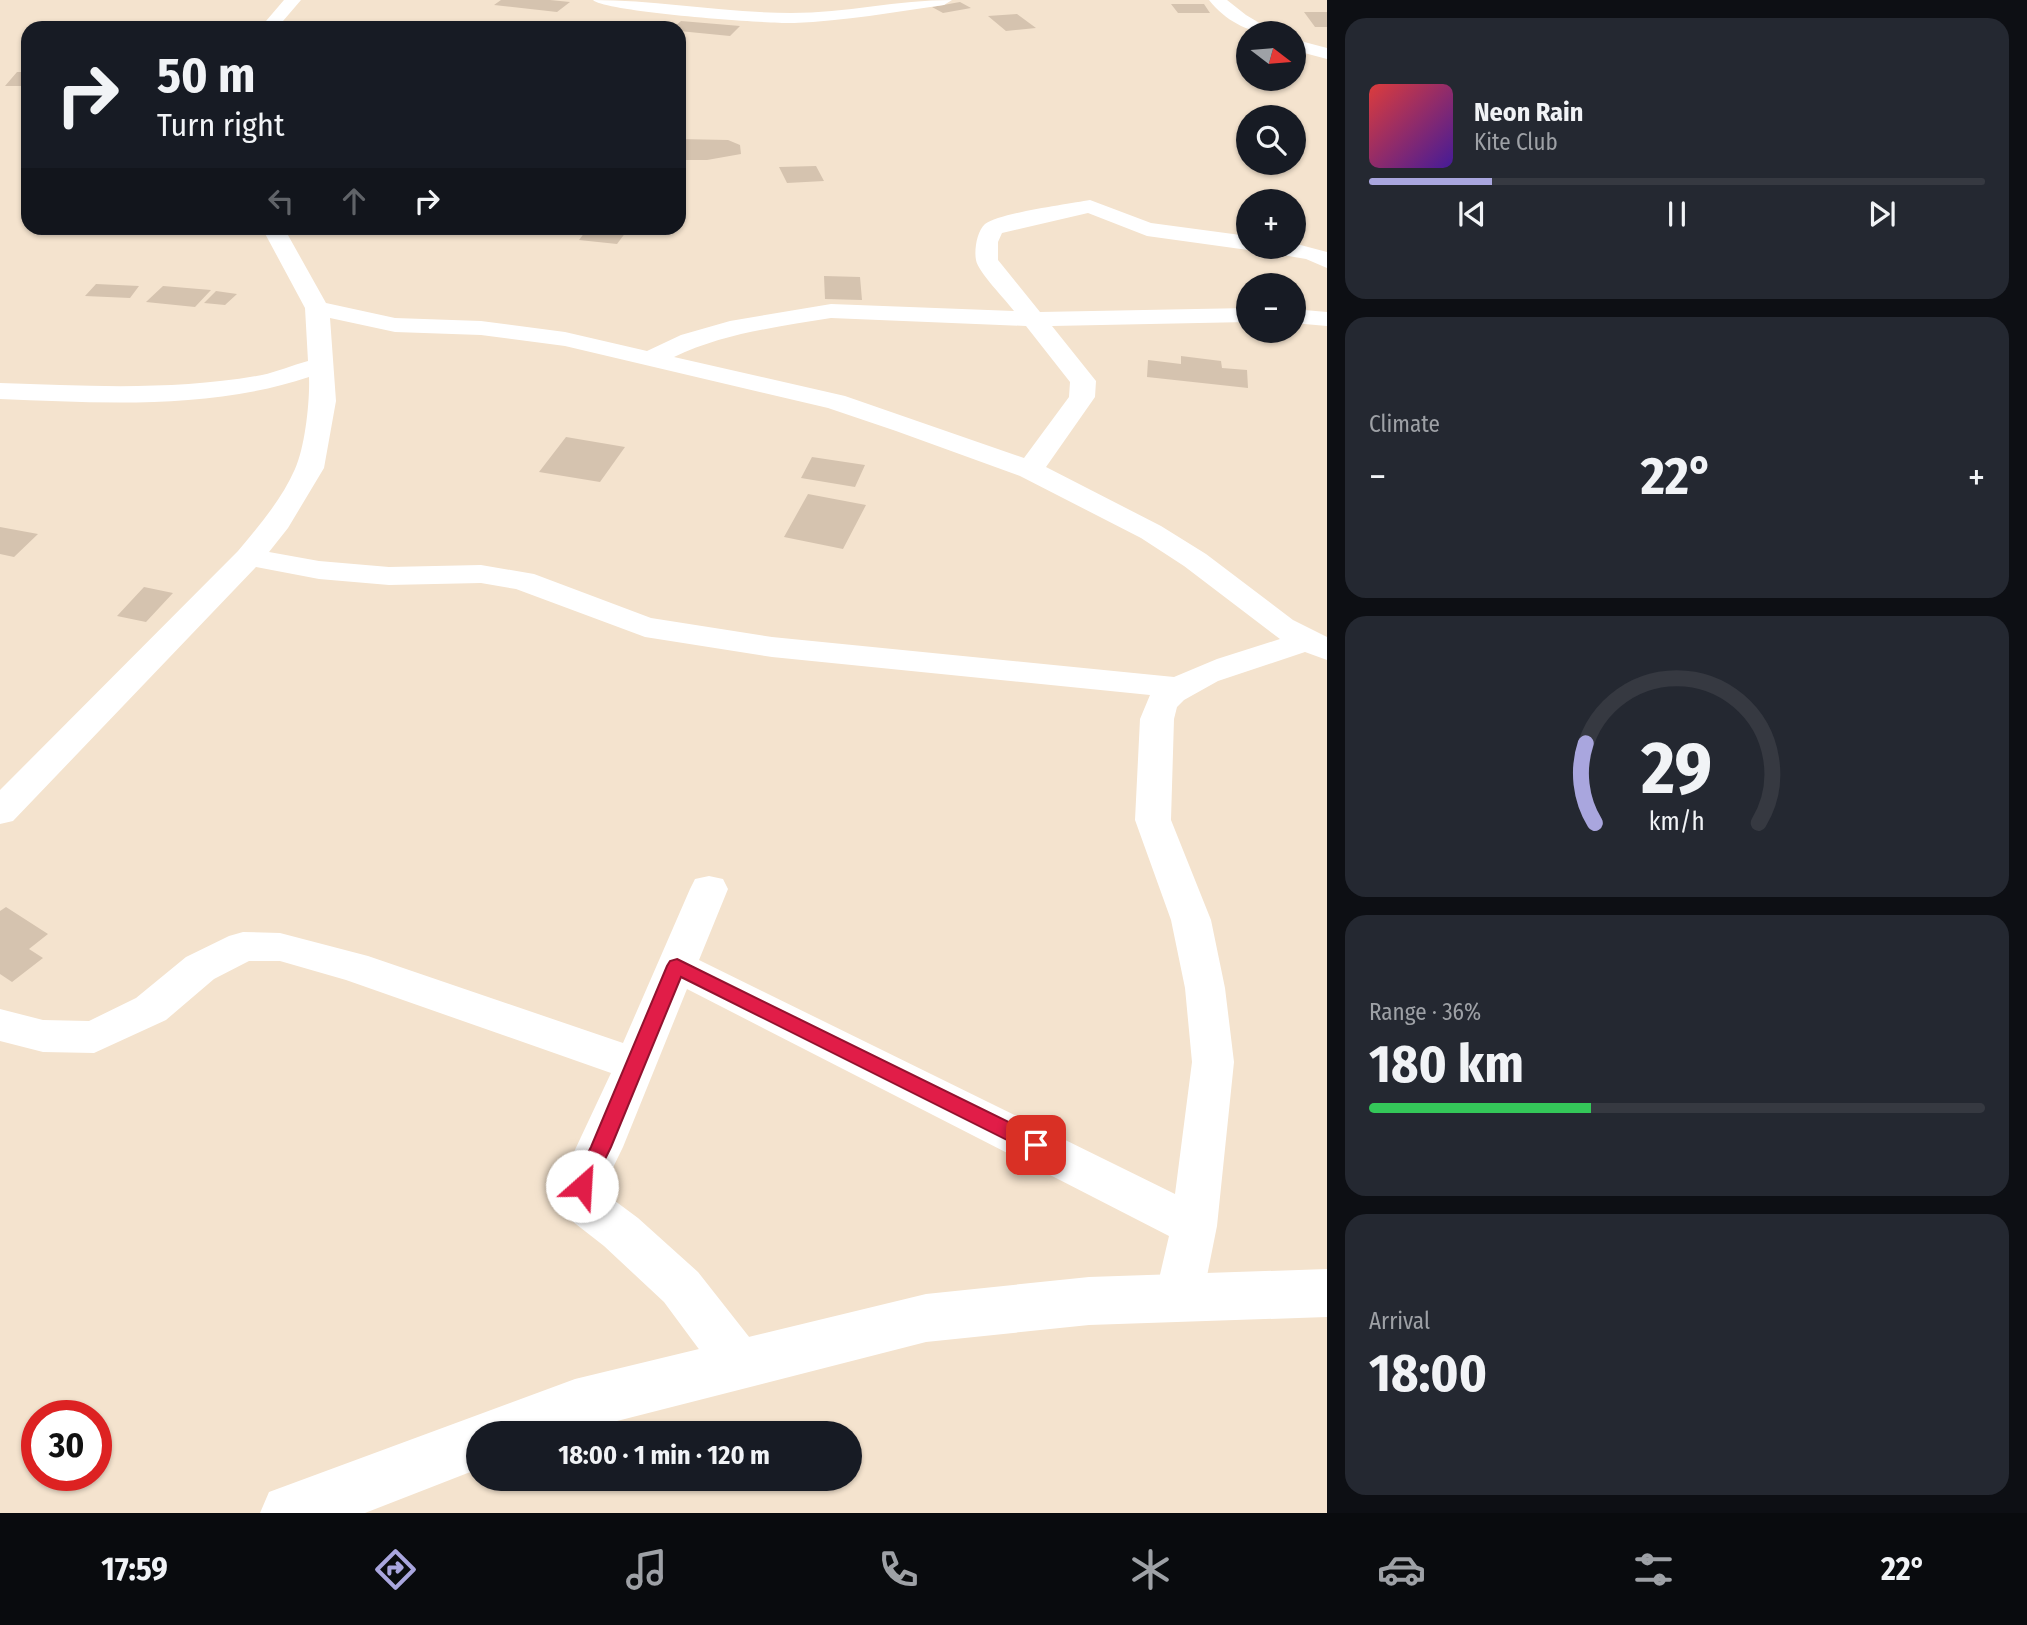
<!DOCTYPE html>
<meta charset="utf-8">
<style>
:root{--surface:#171b24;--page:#242831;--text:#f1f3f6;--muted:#9ea1a6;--line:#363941;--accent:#a9a6de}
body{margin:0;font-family:"Fira Sans Condensed",sans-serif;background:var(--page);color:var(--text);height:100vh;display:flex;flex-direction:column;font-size:26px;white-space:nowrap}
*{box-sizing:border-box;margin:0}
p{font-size:23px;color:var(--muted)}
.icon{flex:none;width:38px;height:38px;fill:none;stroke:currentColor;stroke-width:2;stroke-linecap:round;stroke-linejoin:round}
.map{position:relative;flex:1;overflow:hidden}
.details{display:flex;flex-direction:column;gap:18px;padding:18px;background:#0d0f14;width:700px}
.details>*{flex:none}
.hud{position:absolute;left:21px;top:21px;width:665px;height:214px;border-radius:21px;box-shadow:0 2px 5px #0004;background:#171b24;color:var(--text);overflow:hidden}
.needle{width:46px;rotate:106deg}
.tools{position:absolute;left:1236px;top:21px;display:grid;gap:14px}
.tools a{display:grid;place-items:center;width:70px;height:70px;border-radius:50%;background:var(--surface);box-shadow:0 2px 5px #0004;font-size:35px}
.speed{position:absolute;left:21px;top:1400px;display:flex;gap:14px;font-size:35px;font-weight:700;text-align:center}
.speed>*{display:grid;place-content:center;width:91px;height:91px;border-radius:50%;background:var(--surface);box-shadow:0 2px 5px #0004;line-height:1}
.speed .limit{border:10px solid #d22;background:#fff;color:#111}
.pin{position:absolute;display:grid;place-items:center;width:60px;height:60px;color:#fff;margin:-30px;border-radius:14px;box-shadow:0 4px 10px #0006}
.me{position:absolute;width:77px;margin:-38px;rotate:26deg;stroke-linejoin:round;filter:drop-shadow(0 0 5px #0008)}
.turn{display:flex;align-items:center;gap:24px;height:147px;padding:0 21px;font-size:32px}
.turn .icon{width:91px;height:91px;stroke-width:2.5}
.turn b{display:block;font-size:49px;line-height:60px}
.lanes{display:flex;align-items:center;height:66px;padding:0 21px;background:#0003;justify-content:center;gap:35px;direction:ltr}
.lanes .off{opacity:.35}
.big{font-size:52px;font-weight:700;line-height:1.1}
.details .tile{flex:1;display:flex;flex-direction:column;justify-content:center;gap:10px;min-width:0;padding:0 24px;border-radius:21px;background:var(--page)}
.details .dial{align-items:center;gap:0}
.dial svg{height:182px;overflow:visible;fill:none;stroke:var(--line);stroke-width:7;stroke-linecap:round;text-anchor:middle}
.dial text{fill:var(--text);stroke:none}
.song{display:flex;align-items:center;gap:21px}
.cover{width:84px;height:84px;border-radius:10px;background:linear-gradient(135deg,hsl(0 70% 55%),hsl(260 70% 35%))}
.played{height:7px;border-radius:4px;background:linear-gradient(90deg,var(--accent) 20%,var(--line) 20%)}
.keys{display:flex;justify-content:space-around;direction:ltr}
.heat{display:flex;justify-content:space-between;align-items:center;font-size:38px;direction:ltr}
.charge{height:10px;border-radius:5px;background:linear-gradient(90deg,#34c759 36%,var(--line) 0)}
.trip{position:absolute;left:466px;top:1421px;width:396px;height:70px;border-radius:35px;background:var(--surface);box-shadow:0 2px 5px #0004;font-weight:700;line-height:70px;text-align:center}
.tabs{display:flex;height:112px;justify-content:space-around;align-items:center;background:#090b0e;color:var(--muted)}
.tabs .icon{width:49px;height:49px}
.tabs .on{color:var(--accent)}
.tabs b{font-size:32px;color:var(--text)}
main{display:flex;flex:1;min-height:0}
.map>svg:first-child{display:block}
.building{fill:#d5c3af}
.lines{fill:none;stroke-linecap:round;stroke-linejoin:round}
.minor{fill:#fff;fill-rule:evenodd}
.tertiary{fill:#fff;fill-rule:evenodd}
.route{fill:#e11d48;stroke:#92132f;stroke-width:2}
</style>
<main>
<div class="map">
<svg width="1327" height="1513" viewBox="0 0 1327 1513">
<rect width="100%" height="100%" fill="#f4e3ce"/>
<!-- building -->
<path class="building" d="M501,0h49l20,2 -13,10 -63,-7z
M960,2l11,6 -28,5 -11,-6z
M1171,4h33l6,9h-32z
M1304,12h23v15h-12z
M1017,14l19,14 -30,3 -18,-15z
M94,21l38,4 -5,3h-45z
M681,21l59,5 -10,10 -51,-5v-3h-6z
M17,72h11v14h-23z
M679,139l49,1 12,5 1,9 -34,6h-28z
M816,166l8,15 -37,2 -8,-16z
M588,228h41l-12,16 -38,-4z
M824,276l36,1 2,23 -37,-1z
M96,284l43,2 -9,12 -45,-2z
M163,286l48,4 -16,17 -49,-5z
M216,291l21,3 -12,11 -21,-2z
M1181,356l40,5 1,7 25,2 1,18 -101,-11 1,-17 33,4z
M566,437l59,10 -25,35 -61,-10z
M812,457l53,8 -10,22 -54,-9z
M808,494l58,11 -23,44 -59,-12z
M0,527l38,7 -24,23 -14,-3z
M144,587l29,6 -27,29 -29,-6z
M6,907l42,27 -19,15 14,9 -31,24 -12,-8v-63z"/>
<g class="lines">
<!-- minor -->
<path class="minor" d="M284,0h17l-24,28h-17z
M593,0c66,0 132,13 198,13 55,0 106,-13 161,-13l-8,5c-50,7 -99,16 -150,18 -25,1 -189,-11 -201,-23z
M1209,0h18l19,15 30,18c-27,1 -50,-12 -67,-33z
M1293,39l34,9v11l-34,-9z
M1090,200l61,23 97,13v11h9l-9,3 -101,-14 -59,-23 -86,20 -4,9v18l42,52 208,-4v14l-196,4 44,55 -1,16 -49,70 115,59 45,28 87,66 34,17v23l-22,-8 -87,29 -34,19 -7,7 -3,12 -3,101 40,100 14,68 9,74 -17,164 -14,70 -7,15 -17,6 -17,-6 -7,-15 14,-60 -482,-247 -64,158 -19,39 3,9 31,23 60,54 59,75 7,16 -7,16 -18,7 -18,-7 -57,-77 -60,-56 -32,-25 -14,-35 53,-113 -265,-93 -66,-19h-31l-35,18 -48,41 -72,33 -51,-1 -43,-11v-32l43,11 46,1 47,-23 50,-41 43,-21 14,-4 37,1 88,23 255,87 67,-154 5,-10 14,-3 14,3 5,10 -29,71 476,234 17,-132 -7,-74 -14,-68 -36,-100 5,-101 10,-24 -378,-38 -127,-20 -129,-48 -35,-6 -92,2 -70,-6 -63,-12 -243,254 -13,3v-34l238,-239c21,-25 44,-52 57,-82 10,-22 15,-68 14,-92 -99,33 -206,26 -309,22v-16c87,3 176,8 262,-8 15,-3 30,-10 46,-14l-3,-53 -43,-80h22l42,75 69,15 86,3 84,11 82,19 34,-16 49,-14 101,-17 183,7c-8,-11 -36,-39 -38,-51 -2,-10 1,-29 9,-36 15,-11 83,-20 105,-24zM330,318l65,14 86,3 84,11 263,62 68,23 124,45 121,62 43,28 96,73 -63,20 -43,18 -402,-40 -121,-19 -117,-44 -53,-9 -92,2 -70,-6 -50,-9 19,-24 36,-60 12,-67zM831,318l195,8 44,56 -1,15 -45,61 -179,-62 -171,-39c50,-24 103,-30 157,-39z
M1293,243l34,9v16l-21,-9 -41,-7 -3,-5h31z
M1293,309l34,3v14l-34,-3z"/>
<!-- tertiary -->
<path class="tertiary" d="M1327,1269v48l-238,8 -163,17 -356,91h-92v36l-113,44h-105l9,-21 306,-113 351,-85 163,-17z"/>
</g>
<!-- route -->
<path class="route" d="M677,959l366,180 3,6 -3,6 -7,2 -7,-2 -348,-174 -70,170 -22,45 -7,3 -8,-3 -3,-6 20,-39 76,-181 3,-5z"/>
</svg>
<div class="tools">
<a><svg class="needle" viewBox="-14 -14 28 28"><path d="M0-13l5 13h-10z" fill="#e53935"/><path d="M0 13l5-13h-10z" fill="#9ea1a6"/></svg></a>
<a><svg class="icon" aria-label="search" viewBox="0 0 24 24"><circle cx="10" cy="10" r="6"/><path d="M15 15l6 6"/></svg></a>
<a>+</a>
<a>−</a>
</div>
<div class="speed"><div class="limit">30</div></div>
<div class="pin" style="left:1036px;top:1145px;background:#d93025"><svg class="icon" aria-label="arrive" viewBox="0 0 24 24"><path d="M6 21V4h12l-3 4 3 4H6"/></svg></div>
<svg class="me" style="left:582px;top:1186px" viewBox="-20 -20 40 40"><circle r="19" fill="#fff"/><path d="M0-13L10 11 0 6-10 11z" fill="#e11d48"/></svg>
<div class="trip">18:00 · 1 min · 120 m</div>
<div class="hud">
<div class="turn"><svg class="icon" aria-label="right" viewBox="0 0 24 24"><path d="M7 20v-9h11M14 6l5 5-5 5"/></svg><div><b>50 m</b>Turn right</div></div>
<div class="lanes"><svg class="icon off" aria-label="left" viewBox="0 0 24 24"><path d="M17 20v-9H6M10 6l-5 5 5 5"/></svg><svg class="icon off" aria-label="ahead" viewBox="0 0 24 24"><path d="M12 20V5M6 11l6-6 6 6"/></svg><svg class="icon" aria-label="right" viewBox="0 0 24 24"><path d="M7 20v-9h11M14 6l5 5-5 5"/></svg></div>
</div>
</div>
<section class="details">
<div class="tile">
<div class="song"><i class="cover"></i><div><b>Neon Rain</b><p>Kite Club</p></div></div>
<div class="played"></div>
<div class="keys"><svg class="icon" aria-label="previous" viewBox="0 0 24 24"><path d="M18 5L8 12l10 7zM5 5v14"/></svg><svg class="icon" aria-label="pause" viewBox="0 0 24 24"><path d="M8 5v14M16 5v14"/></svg><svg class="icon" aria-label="next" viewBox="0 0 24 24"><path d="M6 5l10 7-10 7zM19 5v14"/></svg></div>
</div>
<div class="tile"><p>Climate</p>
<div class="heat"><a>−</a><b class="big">22°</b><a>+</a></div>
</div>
<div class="tile dial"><svg viewBox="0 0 100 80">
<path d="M14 69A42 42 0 1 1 86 69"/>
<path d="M14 69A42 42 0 0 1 10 34" stroke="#a9a6de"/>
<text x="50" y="56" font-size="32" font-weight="700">29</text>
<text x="50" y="72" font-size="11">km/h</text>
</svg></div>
<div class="tile"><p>Range · 36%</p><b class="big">180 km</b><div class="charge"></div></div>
<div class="tile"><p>Arrival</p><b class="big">18:00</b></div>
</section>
</main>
<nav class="tabs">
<b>17:59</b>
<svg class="icon on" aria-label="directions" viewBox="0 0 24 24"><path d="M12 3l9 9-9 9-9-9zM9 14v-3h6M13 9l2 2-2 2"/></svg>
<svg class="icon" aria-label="music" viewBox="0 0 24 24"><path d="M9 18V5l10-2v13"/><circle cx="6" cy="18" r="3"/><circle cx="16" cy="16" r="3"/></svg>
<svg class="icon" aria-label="phone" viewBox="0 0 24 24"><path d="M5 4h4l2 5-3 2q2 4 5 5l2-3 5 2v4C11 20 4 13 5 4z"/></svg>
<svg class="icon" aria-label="climate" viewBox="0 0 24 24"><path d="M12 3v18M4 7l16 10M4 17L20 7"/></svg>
<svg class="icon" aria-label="car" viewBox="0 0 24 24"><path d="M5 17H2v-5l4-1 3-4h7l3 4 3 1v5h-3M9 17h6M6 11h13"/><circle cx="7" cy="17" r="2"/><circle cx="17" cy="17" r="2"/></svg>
<svg class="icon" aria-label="filters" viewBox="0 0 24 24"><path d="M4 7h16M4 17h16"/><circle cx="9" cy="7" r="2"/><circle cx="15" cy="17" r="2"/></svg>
<b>22°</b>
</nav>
